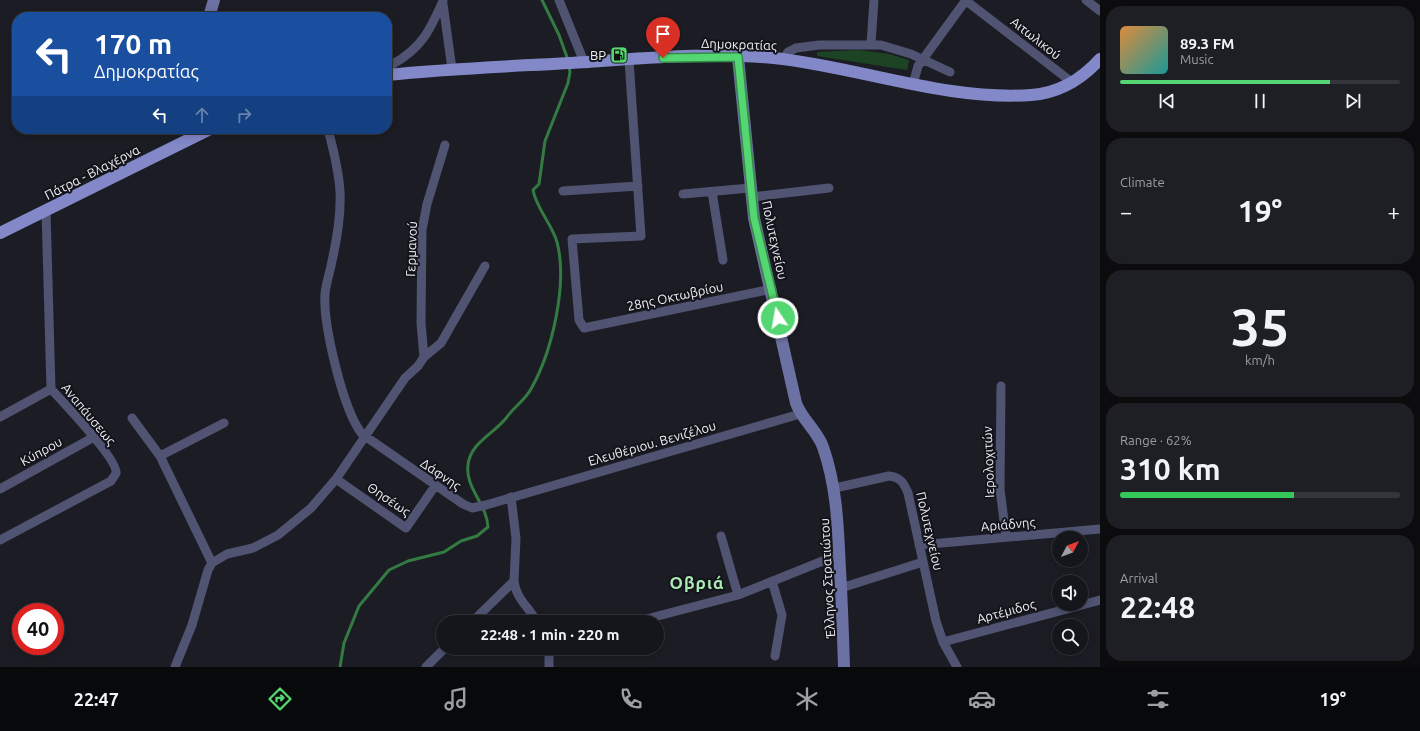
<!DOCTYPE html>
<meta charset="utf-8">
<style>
:root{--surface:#15161b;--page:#1e1f24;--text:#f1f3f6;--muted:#9d9fa3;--line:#34353a;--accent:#54d672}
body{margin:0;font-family:Ubuntu,sans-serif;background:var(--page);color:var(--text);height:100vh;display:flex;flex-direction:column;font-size:15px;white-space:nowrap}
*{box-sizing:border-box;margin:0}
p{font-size:13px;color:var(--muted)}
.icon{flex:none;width:22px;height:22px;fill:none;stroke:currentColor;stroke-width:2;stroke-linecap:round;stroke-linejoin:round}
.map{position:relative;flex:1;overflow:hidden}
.side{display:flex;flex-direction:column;gap:6px;padding:6px;background:#0c0c0f;width:320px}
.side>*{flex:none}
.hud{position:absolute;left:12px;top:12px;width:380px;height:122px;border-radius:16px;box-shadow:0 2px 10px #0003,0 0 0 1px var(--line);background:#1a4fa0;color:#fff;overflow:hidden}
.needle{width:26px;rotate:49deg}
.controls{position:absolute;left:1052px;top:531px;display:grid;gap:8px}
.controls a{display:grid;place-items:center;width:36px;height:36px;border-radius:50%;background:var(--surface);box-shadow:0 2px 10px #0003,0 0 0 1px var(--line);font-size:20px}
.speed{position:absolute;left:12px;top:603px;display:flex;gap:8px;font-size:20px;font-weight:700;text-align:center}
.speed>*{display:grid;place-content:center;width:52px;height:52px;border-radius:50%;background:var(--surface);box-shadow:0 2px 10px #0003,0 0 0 1px var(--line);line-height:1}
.speed .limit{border:6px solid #d22;background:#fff;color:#111}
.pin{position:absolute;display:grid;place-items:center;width:34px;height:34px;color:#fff;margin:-41px -17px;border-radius:50% 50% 50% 0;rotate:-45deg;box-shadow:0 0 4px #0007}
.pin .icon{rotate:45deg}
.me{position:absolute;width:44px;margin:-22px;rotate:348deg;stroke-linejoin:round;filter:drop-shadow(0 0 3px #0008)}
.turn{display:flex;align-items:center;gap:14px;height:84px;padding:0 16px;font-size:18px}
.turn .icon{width:52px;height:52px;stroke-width:2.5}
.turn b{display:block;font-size:28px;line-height:34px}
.lanes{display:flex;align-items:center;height:38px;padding:0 16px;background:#0003;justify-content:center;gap:20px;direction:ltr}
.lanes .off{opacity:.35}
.big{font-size:30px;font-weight:600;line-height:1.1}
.side .widget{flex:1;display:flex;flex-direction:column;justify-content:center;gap:6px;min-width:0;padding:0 14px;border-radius:16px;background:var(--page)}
.side .dial{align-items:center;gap:0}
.dial b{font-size:52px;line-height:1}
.song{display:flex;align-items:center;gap:12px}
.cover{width:48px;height:48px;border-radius:6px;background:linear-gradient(135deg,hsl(30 70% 55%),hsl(180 70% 35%))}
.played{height:4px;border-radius:2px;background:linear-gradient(90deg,var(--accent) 75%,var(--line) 75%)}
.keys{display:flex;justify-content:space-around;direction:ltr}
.heat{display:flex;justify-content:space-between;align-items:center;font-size:22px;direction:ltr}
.charge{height:6px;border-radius:3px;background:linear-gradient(90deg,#34c759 62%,var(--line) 0)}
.trip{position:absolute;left:436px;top:615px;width:228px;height:40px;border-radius:20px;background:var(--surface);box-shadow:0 2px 10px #0003,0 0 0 1px var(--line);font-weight:600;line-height:40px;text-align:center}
.tab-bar{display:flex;height:64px;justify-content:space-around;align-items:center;background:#08090b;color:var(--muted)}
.tab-bar .icon{width:28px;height:28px}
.tab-bar .on{color:var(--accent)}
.tab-bar b{font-size:18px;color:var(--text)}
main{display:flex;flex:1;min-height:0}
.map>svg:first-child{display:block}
.green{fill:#1c4424}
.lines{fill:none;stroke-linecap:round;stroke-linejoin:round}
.stream{stroke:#337b42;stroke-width:3}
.street{stroke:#505372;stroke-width:9}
.secondary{stroke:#6c71a3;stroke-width:12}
.primary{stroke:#8288c8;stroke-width:12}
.route-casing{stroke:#378b4a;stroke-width:10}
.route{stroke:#54d672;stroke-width:7}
.labels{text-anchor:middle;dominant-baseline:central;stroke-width:4;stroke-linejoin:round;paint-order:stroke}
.street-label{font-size:13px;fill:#f0f0f5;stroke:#13141b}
.poi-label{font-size:13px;fill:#f0f0f5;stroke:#13141b;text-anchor:end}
.district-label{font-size:17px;font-weight:bold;letter-spacing:1px;fill:#acecb4;stroke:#13141b}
</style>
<main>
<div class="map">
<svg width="1100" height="667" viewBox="0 0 1100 667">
<rect width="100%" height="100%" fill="#1c1d24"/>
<!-- green -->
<path class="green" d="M859,50l30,4 20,6 -2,10 -90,-14v-4z"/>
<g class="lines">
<!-- stream -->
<path class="stream" d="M542,0l17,35 9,25
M340,667l4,-24 15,-37 30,-36 19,-9 36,-9 17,-11 16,-5 11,-9c-1,-23 -23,-39 -20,-62 2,-22 26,-31 39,-48 7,-10 18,-17 24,-28 21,-37 37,-105 26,-147 -5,-18 -21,-34 -24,-52l6,-6 6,-43 23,-58 2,-11 -1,-6"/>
<!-- street -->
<path class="street" d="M559,0l25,62
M965,0l108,83
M1086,0l14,11
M443,4l9,65
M871,44l3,-44
M783,59l5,-7 8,-4 23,-3h62l30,9 39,18
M629,60l12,176 -69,3 7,81 5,8 188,-39
M393,64c29,-16 37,-34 50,-63
M913,84l5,-18 48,-66
M328,129c5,20 11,41 12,63 1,23 -3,47 -8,69 -2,11 -6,22 -7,33 -2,31 18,116 37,140l101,70 9,4 14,-3 314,-91
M563,191l75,-5
M712,192l11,68
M683,194l67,-6
M752,197l77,-9
M424,357l-3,-34 1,-93 5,-26 18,-59
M1001,386l-1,103 6,48
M0,417l51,-28
M132,418l28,38 52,107
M160,456l64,-33
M336,479l70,49 29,-42
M835,488l54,-12c11,1 15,7 19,17l28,128 7,21 14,25
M0,489l94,-52
M721,536l17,59
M0,540l111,-59c1,-2 4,-5 5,-8 2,-13 -54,-72 -65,-84l-5,-178
M919,545l181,-16
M514,581c2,18 15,26 23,41
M772,581l10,34 -7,41
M841,588l82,-26
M472,622l42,-41 2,-43 -5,-41
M635,622l103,-27 102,-41
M943,642l157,-42
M549,648v19
M175,667l17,-42 16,-55 4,-7 15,-9 26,-6 25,-13 33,-27 25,-29 69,-101 13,-12 6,-9 17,-14 44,-77
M426,667l19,-19"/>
<!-- secondary -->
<path class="secondary" d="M209,17l5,-17
M738,57l16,161 42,185c6,17 21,27 27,44 14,40 15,80 17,123 2,32 3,65 4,97"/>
<!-- primary -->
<path class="primary" d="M387,75c67,-7 134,-9 201,-13 61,-4 125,-10 186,-4 85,9 171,43 257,37 28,-2 50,-15 69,-36
M0,233l210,-104"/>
</g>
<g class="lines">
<!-- route casing -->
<g class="route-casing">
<path id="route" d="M663,58l75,-1 16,161 24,100"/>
</g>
<!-- route -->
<use href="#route" class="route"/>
</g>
<!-- icons -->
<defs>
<g id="fuel-square" transform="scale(0.9)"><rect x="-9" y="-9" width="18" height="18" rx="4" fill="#54d672" stroke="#13141b"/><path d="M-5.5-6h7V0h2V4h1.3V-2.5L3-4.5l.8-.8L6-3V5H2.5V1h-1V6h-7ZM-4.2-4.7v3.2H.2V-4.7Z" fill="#111"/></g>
</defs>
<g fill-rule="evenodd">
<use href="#fuel-square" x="619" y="55"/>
</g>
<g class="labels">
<!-- street labels -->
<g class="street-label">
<text transform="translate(1036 38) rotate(38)">Αιτωλικού</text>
<text transform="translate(739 44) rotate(2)">Δημοκρατίας</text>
<text transform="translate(92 172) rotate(-27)">Πάτρα - Βλαχέρνα</text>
<text transform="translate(775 240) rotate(78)">Πολυτεχνείου</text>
<text transform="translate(411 249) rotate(-88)">Γερμανού</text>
<text transform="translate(675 296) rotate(-12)">28ης Οκτωβρίου</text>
<text transform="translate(89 414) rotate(50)">Αναπάυσεως</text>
<text transform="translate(652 443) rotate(-16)">Ελευθέριου. Βενιζέλου</text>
<text transform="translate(41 451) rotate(-29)">Κύπρου</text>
<text transform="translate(988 462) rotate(-92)">Ιερολοχιτών</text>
<text transform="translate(441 474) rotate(34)">Δάφνης</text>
<text transform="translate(389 499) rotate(34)">Θησέως</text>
<text transform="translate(1008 524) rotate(-5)">Αριάδνης</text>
<text transform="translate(930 531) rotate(77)">Πολυτεχνείου</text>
<text transform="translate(827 578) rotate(-93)">Έλληνος Στρατιώτου</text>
<text transform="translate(1006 611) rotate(-15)">Αρτέμιδος</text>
</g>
<!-- poi labels -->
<g class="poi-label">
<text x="606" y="55">BP</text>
</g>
<!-- district labels -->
<g class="district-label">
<text x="697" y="582">Οβριά</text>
</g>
</g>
</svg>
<div class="controls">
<a><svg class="needle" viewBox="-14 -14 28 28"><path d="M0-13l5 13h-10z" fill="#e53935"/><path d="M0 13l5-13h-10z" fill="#9d9fa3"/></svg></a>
<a><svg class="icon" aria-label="sound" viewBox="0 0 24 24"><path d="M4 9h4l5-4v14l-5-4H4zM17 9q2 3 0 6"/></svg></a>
<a><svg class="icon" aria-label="search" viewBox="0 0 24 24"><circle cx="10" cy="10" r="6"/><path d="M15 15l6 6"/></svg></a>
</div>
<div class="speed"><div class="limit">40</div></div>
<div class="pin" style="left:663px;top:58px;background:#d93025"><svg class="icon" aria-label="arrive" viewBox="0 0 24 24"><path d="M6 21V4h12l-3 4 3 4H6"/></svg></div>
<svg class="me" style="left:778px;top:318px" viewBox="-20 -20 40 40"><circle r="17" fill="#54d672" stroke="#fff" stroke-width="3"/><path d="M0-11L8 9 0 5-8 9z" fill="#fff"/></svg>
<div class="trip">22:48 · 1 min · 220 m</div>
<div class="hud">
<div class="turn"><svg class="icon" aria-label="left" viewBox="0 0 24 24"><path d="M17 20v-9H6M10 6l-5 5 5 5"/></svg><div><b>170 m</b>Δημοκρατίας</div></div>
<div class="lanes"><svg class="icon" aria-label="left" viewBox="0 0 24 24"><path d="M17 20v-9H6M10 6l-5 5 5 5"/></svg><svg class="icon off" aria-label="ahead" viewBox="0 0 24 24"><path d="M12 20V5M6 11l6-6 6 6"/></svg><svg class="icon off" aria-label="right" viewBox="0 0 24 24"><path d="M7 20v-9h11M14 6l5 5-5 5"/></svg></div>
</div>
</div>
<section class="side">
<div class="widget">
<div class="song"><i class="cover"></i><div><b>89.3 FM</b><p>Music</p></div></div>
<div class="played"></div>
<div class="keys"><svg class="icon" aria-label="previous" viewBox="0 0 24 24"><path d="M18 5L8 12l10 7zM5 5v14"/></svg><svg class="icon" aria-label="pause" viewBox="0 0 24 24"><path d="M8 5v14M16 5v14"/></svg><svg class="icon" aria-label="next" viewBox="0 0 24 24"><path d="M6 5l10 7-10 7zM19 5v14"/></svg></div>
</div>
<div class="widget"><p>Climate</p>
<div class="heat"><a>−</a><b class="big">19°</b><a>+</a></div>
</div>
<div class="widget dial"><b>35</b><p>km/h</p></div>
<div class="widget"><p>Range · 62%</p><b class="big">310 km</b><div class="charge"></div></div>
<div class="widget"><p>Arrival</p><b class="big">22:48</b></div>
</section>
</main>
<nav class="tab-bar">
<b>22:47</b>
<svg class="icon on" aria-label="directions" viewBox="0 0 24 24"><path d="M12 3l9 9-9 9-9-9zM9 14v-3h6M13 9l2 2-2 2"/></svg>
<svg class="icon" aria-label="music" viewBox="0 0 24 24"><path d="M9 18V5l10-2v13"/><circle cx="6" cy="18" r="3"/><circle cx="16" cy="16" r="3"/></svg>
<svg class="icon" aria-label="phone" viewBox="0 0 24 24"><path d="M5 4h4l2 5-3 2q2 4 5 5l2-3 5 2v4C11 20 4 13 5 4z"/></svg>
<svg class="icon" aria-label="climate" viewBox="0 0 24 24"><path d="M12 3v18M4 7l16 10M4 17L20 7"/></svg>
<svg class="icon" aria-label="car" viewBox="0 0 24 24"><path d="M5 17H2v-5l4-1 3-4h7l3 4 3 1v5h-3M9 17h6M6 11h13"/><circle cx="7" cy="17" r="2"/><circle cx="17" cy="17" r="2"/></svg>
<svg class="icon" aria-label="filters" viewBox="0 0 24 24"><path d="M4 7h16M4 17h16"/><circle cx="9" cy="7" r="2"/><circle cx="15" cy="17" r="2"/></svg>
<b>19°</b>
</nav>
